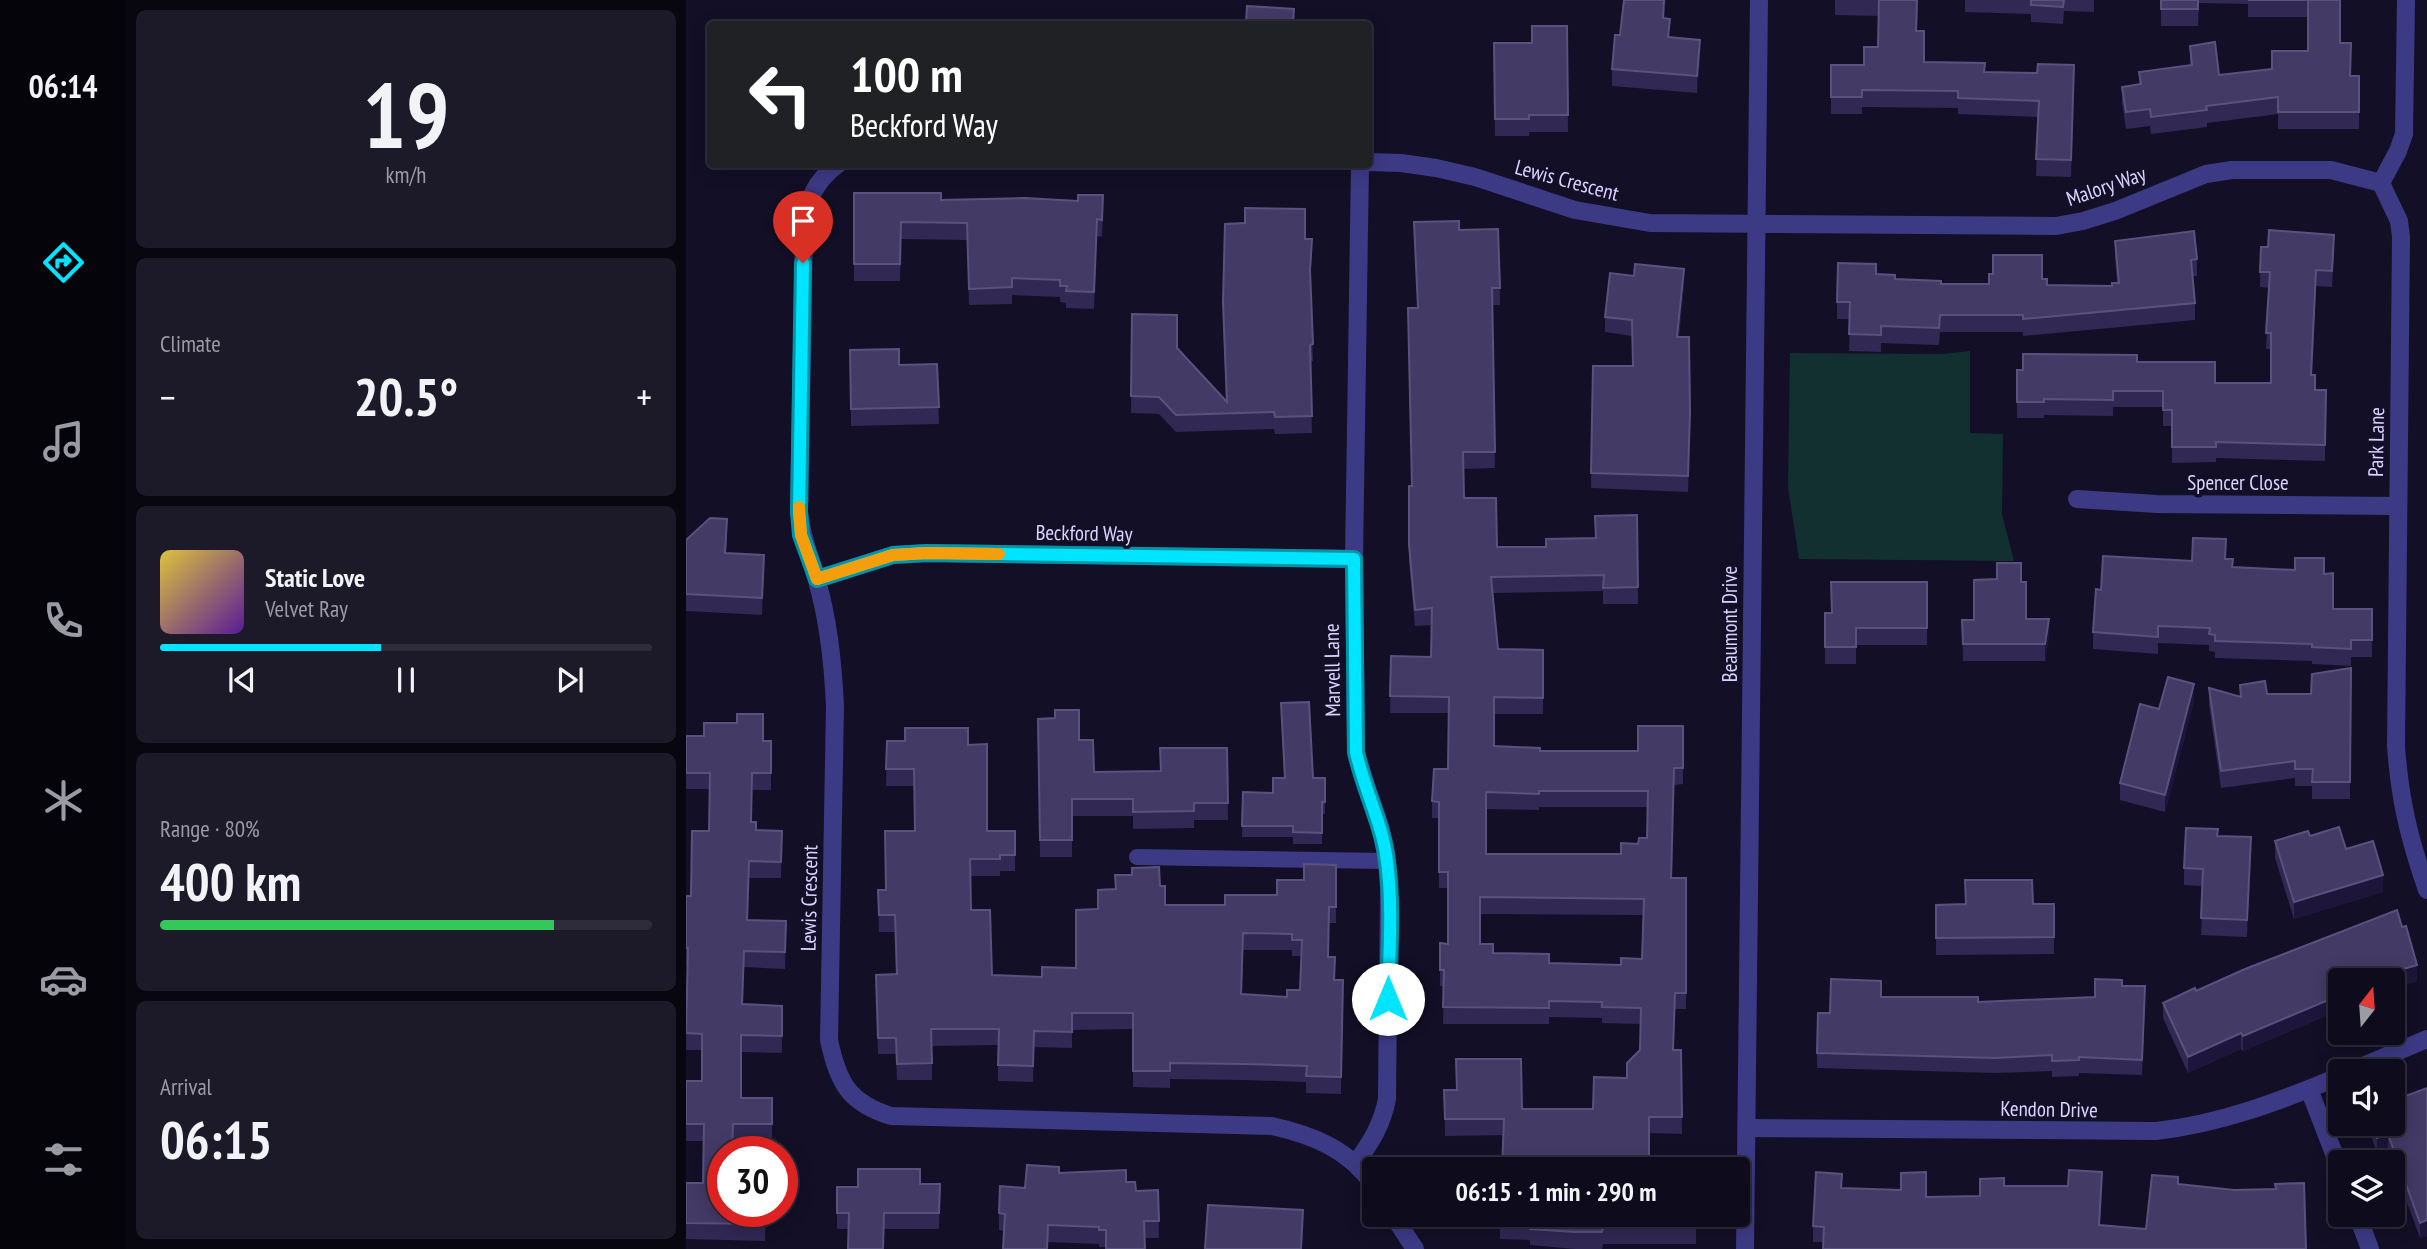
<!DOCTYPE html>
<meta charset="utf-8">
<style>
:root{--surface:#0e0b1c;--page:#1c1929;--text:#f1f3f6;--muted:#9b9ba3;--line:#2e2b3b;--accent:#00e5ff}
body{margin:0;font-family:"PT Sans Narrow",sans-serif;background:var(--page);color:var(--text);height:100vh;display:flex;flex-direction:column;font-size:26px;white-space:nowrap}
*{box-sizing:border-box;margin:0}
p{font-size:23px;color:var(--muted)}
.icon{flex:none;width:38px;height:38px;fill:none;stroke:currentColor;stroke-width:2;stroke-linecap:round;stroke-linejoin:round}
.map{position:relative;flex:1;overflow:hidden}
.details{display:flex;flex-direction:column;gap:10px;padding:10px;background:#08060f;width:560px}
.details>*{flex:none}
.top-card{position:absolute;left:21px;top:21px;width:665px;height:147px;border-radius:7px;box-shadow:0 4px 18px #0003,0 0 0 2px var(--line);background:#202124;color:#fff;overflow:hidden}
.needle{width:46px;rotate:17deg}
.buttons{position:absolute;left:1642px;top:968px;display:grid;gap:14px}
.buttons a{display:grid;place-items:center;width:77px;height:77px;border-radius:7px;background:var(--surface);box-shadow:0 4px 18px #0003,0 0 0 2px var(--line);font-size:35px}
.speed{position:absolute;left:21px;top:1136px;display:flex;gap:14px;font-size:35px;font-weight:700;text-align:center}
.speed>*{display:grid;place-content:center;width:91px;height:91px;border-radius:50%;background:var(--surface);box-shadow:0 4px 18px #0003,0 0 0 2px var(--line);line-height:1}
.speed .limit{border:10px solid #d22;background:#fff;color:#111}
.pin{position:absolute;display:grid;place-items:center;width:60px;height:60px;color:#fff;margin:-72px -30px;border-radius:50% 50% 50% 0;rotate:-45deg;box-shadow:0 0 7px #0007}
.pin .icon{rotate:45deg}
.me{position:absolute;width:77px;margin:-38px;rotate:0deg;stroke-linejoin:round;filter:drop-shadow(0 0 5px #0008)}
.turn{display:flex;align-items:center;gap:24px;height:147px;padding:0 28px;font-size:32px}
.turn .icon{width:91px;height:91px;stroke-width:2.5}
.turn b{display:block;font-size:49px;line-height:60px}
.big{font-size:52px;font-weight:700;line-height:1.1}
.details .tile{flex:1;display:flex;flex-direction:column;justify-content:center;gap:10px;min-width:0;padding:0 24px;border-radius:10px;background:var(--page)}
.details .dial{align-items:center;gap:0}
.dial b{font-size:91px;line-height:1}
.song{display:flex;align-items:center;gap:21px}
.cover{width:84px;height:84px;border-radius:10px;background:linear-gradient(135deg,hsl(50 70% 55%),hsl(270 70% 35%))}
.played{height:7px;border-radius:4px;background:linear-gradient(90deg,var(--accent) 45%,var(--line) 45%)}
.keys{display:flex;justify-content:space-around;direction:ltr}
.heat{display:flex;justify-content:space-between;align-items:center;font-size:38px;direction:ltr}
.charge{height:10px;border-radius:5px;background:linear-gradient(90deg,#34c759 80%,var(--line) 0)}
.trip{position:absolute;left:676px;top:1157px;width:388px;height:70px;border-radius:7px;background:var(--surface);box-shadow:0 4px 18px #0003,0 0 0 2px var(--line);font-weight:700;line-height:70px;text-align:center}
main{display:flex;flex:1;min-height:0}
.tab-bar{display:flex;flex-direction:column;width:126px;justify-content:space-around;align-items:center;background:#06040b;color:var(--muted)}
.tab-bar .icon{width:49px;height:49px}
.tab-bar .selected{color:var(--accent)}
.tab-bar b{font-size:32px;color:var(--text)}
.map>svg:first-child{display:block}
.green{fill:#12302f}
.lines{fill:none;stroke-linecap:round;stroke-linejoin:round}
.service{stroke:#3d3a85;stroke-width:16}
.minor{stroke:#3d3a85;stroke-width:18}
.tertiary{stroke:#3d3a85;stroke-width:18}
.wall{fill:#312854;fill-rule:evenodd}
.shaded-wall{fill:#1d163a}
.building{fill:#433a66;stroke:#5a527e;stroke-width:2;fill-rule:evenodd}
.route-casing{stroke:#0095a6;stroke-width:18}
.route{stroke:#00e5ff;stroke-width:12}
.slow{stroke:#f59e0b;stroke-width:12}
.labels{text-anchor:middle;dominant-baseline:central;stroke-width:7;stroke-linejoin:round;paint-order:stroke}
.street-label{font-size:21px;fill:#d9d4ff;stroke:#130f26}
</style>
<main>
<nav class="tab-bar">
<b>06:14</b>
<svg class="icon selected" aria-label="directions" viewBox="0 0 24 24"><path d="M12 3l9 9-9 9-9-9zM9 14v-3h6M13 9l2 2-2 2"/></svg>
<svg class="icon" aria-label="music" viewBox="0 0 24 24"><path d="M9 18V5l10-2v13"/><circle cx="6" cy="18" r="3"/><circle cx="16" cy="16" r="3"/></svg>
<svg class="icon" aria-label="phone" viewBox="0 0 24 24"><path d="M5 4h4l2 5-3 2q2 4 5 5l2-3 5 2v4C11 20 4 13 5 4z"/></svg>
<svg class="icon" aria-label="climate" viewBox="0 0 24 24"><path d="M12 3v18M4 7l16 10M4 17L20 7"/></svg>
<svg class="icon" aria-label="car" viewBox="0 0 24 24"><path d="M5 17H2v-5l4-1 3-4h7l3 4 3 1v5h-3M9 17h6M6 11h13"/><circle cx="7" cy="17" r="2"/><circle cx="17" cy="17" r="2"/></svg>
<svg class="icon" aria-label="filters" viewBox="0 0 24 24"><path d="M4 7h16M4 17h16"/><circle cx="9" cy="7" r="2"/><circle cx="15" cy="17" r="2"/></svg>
</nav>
<section class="details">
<div class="tile dial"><b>19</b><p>km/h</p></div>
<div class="tile"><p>Climate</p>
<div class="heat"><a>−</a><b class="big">20.5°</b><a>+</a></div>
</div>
<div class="tile">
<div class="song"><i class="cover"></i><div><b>Static Love</b><p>Velvet Ray</p></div></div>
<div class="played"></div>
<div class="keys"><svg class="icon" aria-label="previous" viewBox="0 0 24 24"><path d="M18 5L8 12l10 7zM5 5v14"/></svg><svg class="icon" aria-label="pause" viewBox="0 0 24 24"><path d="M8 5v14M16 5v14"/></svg><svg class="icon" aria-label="next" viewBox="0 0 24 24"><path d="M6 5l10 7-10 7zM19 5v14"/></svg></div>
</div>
<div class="tile"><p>Range · 80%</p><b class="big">400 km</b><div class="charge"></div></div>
<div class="tile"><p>Arrival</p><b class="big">06:15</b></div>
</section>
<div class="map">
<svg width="1741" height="1249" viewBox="0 0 1741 1249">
<rect width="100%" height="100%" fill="#130f26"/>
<!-- green -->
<path class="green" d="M1284,351v82l33,1 -1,80 12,47 -215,-2 -11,-72 2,-134 152,1z"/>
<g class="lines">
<!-- service -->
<path class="service" d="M451,857l250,4"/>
<!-- minor -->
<path class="minor" d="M682,162l33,1 35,5 39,9 100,33 75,13 406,3 27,-5 32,-10 91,-37 26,-4h99l50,13
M152,164c-23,17 -31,36 -34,63l-5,285c3,28 11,43 18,69 12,41 16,82 18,125l-6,334c9,43 20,63 62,76l381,10c41,9 78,24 102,60
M1695,183l18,38 2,16 -5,509c4,55 13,92 31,144
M1695,183l17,-32 6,-17 2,-134
M1391,499l80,5 241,2
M131,579l76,-24 34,-2 427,6
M1665,1071l76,-32
M1623,1089l31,80
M1062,1128l408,3c64,-7 125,-30 184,-55
M670,1163c15,-21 26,-38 31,-64l2,-211c-1,-21 -3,-41 -9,-61 -8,-25 -18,-49 -24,-75l-2,-193 6,-395
M706,1214l23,35
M1671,1214l13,35"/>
<!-- tertiary -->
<path class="tertiary" d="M1059,1249l14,-1249"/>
</g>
<!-- wall -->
<path class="wall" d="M1149,0h83l-1,31 7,31 61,10 89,10 -3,95 -35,-1 2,-59 -80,-3v-6l-96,-1v7h-31v-49h33l14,-18 1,-31 -44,-1z
M1279,0h129v12l-30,-1 -1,13 -32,-2v-8l-66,-2z
M1475,0h179v43l10,33h9v53h-81v-15l-71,9v4l-56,7 -1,-8 -24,3 -4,-26v-16l17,-3v-12l51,-7v-19l29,29 53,-6 36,-18v-34h-60v-13l-49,-1 -1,23h-37z
M978,19l6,18 30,20 -3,36 -85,-7v-17l8,-34z
M881,26l1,106h-39v4h-34l-1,-93h38z
M168,193l249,19 -1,25 -5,-1 -3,73 -28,-1v-5l-6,-1v-5l-48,-2v9l-43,1 -2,-65 -66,-1 -1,42h-46z
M728,222l45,8 41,58v17h-8l3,163 -31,1v29l33,49h49l49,-9 42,-23 1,89h-35v-13l-110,2 5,56 45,1v64h-49v32l46,5h98l45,-25v58l-9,1 -2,93h14v131h-11l-2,41h8l1,84 -33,-1 -204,3 -1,-46 78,19h71l34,-31 13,-28 1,-26 -39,-1v-5l-53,-1v7h-106l1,-38h-4v-43l8,1v-56h-9v-70h-7v-17l16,-32 1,-56h-59l1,-57 40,1 1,-32 -17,1 -6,-64v-76h3l6,-178zM853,807h108v31l-26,16h-135v-45l53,1zM794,914l163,1 -1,44 -21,6 -72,-2 -56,-10 -13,-9z
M559,223l60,16 7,17 -2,25 3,80h-3l2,72 -37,1 -1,-5 -98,3 -17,-18 -28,-1 1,-99 45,35 49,52 -3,-82 2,-95z
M1429,241l82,18v17h-4l2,27v17l-172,16v-4h-83l-1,13 -58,-2v9l-32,-1 1,-32h-13v-17l39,-28 19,5 46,5h48l53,-5 5,6 65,1 5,-3 -2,-25z
M1648,251l-2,36 -16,-1 -4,89 3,15h11l-1,71 -109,-3v4l-44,1v-37h-9v-19h-50v9l-69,-1v3h-27v-48l120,-8 78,21h56v-34h-5l3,-61 -9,-1v-15z
M998,285l-5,52 11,91 -2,64 -97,-4 2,-122h40l-1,-30 -27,-4v-15z
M164,350l49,15 38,-1 2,60 -88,2z
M41,536l-1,17 38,19 -2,43 -76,-4v-71z
M1540,559l7,8 91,7 9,35h39v48h-21v9l-39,-2v-3l-97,-3v-6l-6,-1v-6l-51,-2v11l-65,-5v-17l8,-42 91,-29z
M1241,582v63h-71v19h-31v-51h7z
M1335,582l5,37 23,17 -4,25h-82l-1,-41h12z
M1665,668l-1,131h-38v-13h-17v-8l-74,10 -12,-83v-17l31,8v-11l27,9h44z
M1508,701l-29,111 -45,-12v-17l39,-74z
M595,703l32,75h12v36h-3v30h-29v-7h-51l1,-45 30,1 11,-15z
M352,719l41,21 15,32 66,-1 67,-23 1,72h-34v8l-61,1v-13h-61v41h-32z
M0,736l85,5v49h-19l-1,32 5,8 26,1 -1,47h-32l-1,42 38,1 -1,48 -41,-2 -1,37 39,2v47l-41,-1v46h31v43h-39l-10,70h43l-1,30 -79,-2v-56h17l1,-42h-18v-60h16v-31h-16l1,-85h-1v-69h5l18,-65 1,-42h-24z
M201,741l81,4 19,86h28v40h-15v5h-30l1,34 21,65 50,2 34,-9 22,-59 17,-20 45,-3 5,19h60l52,-10 59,-30v58h-7v34l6,23h8l-2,114 -35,-1v-11l-61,-2 -75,-1v9l-37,-1v-58l-61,1v18l-38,-1 -1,35 -35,-1v-36l-66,1v34h-35l-1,-26h-18l-2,-79 20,-1 -1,-42h-16l-1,-42h7l30,-59 -1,-45h-28zM557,950h49v6h10l-2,34 -13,7 -45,-2z
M1532,836l33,18 -4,83 -46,-2 2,-49 -19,-1v-17z
M1624,836l36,13 37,43 -89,27 -19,-61v-17z
M1368,904v50l-118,1v-50z
M1711,910l5,17 4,-1 11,39v16l-25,7v-8h-52v30l-97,41 -2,-2 -53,24 -25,-55v-15l32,-15 1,3 49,-22z
M1436,986l23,16 -3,73 -63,-2v3l-27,1v-6l-57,2 -178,-5v-15l13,-40 51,-16 97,5 117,-5z
M1741,1088v148l-7,2 -32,-88 -11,3 -10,-29h25z
M373,1173l67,9 10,9 22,-1 1,48h-14l-39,9h-7v-3l-51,-2 -44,-11 -5,-1v-17l26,-25z
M1215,1173l25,24 54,-1 24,-10 98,2 -2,37 46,4 32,-45 128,65 -493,-7v-16l29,-38 59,2z
M234,1184h20l-1,45h-102v-42h21z
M814,1214h196v30h-93l-1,5h-27l-45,-4v-5l-30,-1z"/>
<!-- shaded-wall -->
<path class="shaded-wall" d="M978,0h2l-3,35v-17z
M1014,40v17l-3,36v-17z
M411,219v17l-3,73v-17z
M998,269v16l-7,67v-15z
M1630,270v16l-5,104v-15z
M78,555v17l-2,43v-17z
M1363,619v17l-4,25v-17z
M1508,684v17l-29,111v-17z
M1565,837v17l-4,83v-17z
M1697,875v17l-89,27v-17z
M1731,965v16l-25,7v-8h-27z
M1654,995v15l-97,41v-15z
M1555,1033v16l-53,24v-16z
M1702,1134v16l-11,3v-15z
M1416,1172v16l-3,53v-16z
M1741,1220v16l-7,2v-15z"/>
<!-- building -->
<path class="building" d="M938,0h40l-1,18 7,1 -2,18 32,3 -3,36 -85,-7 3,-34h5z
M1193,0h38l-1,31h8v31l61,1 -1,9 53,1 1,-9 36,1 -3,95 -35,-1 3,-58 -81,-3v-7l-96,-1v7h-31v-32h33v-18h14z
M1345,0h33l-1,7 -32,-2z
M1475,0h37v9h-37z
M1562,0h92v43h11l-1,33h9v36h-81v-15l-72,9 1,4 -56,7 -1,-8 -24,3 -4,-25 19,-3 -2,-12 53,-7 -2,-19 25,-4 4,33 53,-6v-18h36v-51z
M561,6l47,3 -1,15h-47z
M846,26h35l1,89h-39v4h-34l-1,-76h38z
M168,193h87v7l84,-2 53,3v-6h25l-1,25 -5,-1 -3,73 -28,-1 1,-5h-7v-6l-48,-2v9l-43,2 -2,-66 -66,-1 -1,42h-46z
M559,208l60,1v30h7l-2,31 3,74 -3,1 2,71 -37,1 -1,-5 -98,3 -17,-18 -28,-1 1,-82 45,1v33l50,54 -4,-100 2,-78 20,-1z
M773,221v9l39,-1 2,59h-8l3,164h-32l1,46h32l1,49h49v-8l50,-1 -1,-22 42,-1 1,72 -35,1 1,-13 -113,2 7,72 45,1v48l-49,-1v49l46,2v3h98v-25h45v42h-9l-3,110h15v115h-11l-2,57h8l1,67h-33v52h-147l2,-50h-59l-1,-29h13l-1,-31h65l1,50h71l1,-32 33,1v-15l13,-13 1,-42 -39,-1v-5l-53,-1v7l-106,-1 1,-37h-4v-27l8,1v-72h-9v-70l-7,-1 2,-32h14l1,-72 -59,-1 1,-40 40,1 1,-49 -17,2 -6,-65v-59h3l-4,-178h10l-4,-86zM853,791h109l-1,47h-8l-1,6 -17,-1v11h-135v-62l53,2zM794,897l164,2 -2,60 -21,-1v7l-72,-2v-9l-56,-1v-9h-13z
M1583,230l65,5 -2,36 -16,-1 -5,105h4v15h11l-1,55 -109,-3v5h-44v-37h-9v-19h-50v9l-69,-1v3h-27v-32h6v-16l114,1v7h78v21h56v-50h-5l4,-61h-10l1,-25h7z
M1508,231l3,28 -6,1 4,43 -172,16v-4h-83l-1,13 -58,-2v9l-32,-1 1,-32h-13l1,-39 38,1v10l19,1v4l46,2v3h48v-10h4v-19h49v24h5v6l65,1v-3h7l-4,-42z
M949,264l49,5 -7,68h12l1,75 -2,64 -97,-3 2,-107h40l-1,-46 -27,-3 5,-44 24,3z
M213,349v16l38,-1 2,43 -88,2 -1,-59z
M24,518l17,1 -2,34 39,2 -2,43 -76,-4v-54z
M1507,538l33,1 -1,20h8l-1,8 63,3v-12h29v16l9,-1v36h39v31h-21v9l-39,-2v-3l-97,-3v-6l-6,-1 1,-6 -52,-2v11l-65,-5 3,-43 5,1 2,-34 89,5z
M1311,563h24v19h5v37h23l-4,25h-82l-1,-24h12v-40l23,-1z
M1145,582h96v46h-71v19h-31v-34h7z
M1665,668l-1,114h-38l1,-13h-18v-8l-74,10 -12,-83 32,9 -1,-12 25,-4 2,13h44l1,-20z
M1482,677l26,7 -29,111 -45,-12 20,-79 19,5z
M623,702l4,76h12v24h-3v31l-29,-1v-6h-51l1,-34 30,1v-15h12l-4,-75z
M369,710h24v30h14l1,32 67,-1 -1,-23h67l1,55h-34v8l-61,1v-13h-61v41h-32l-2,-121 17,-1z
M51,714h26v27h8v32h-19l-1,49h5v8l26,1 -1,31 -32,-1 -2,59 39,1 -1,31 -41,-1 -2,53 40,2v30l-41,-1v63h31v26h-39l-1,28h-9v59h42v13l-79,-1v-40h17l1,-59h-18v-43h16v-47l-16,-1 2,-85h-2v-52h5l1,-65h17l1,-58h-24v-37h18v-13h33z
M219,728h63v17l19,-1v87h28v24h-15v4h-30l1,51h19l2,65 50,2v-10l34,1v-58l22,-1v-19l18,-1 -1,-14h17v-7l27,-1 1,19h5v19h60v-10h52v-15h27v-16l32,1v42h-7l-1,50h7l-1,23h9l-2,97 -35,-1 1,-10 -62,-2 -75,-1v8h-37v-58h-61v19l-38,-1 -1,35 -35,-1 1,-36h-68l1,34 -35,1 -1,-26h-18l-2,-63 21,-1 -2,-59h-16l-1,-25h8l-1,-59h30l-1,-62h-28l1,-28h18zM557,933l49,1v6h10l-2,50h-13v7l-46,-3z
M1653,827l7,22 27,-8 10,34 -89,27 -19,-61 33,-10 2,5z
M1500,828l32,1 -1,7 34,1 -4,83 -46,-2 2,-49 -19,-1z
M1279,880h67l1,24h21v33l-118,1v-33l30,-1z
M1711,910l5,17 4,-1 11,39 -52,15h-25v15l-97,41 -2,-3 -53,24 -25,-54 32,-15 1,3 49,-22z
M1145,979l50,2v16h97v5l117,-5v-18l27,1v6h23l-3,74 -63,-3v3l-27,1v-6l-57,3 -178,-5 1,-40h12z
M1741,1088v132l-7,3 -32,-89 -11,4 -5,-14h20v-23z
M341,1165l32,2v6l67,-3v12h9l1,9 22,-1 1,31h-15l1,28h-39v-19h-7v-3l-51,-2 -1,24h-44l2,-35 -6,-1 1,-27 25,2z
M172,1169h62v15h20l-1,29h-55l-1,36h-35l1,-36h-12v-26h21z
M1383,1170l33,2 -3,53 47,4 6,-54 26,2v7l56,6 42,-1 -1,-5 29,-1 2,66h-483l1,-22 -11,-1 3,-54 26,2 -1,14 60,2v-17l25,-1v25l54,-1v-17l24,-1v8h64z
M522,1205l95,5 -2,39h-96z
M814,1214h196v13l-93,1 -1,4h-27l-45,-3v-5l-30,-1z"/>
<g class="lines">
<!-- route casing -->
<g class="route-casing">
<path id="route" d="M117,263l-4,249 2,23 16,44 76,-24 34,-2 427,6 2,193c8,38 27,72 31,110 6,45 2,92 1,137"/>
</g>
<!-- route -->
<use href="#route" class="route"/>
<!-- slow -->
<path class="slow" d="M113,507l2,28 16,44 76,-24 34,-2 72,1"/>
</g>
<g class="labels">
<!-- street labels -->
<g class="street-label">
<text transform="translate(881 180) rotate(15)">Lewis Crescent</text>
<text transform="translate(1420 186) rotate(-19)">Malory Way</text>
<text transform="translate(1690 442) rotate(-89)">Park Lane</text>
<text x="1552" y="482">Spencer Close</text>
<text transform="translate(398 533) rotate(1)">Beckford Way</text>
<text transform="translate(1043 624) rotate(-90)">Beaumont Drive</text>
<text transform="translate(646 670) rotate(-91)">Marvell Lane</text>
<text transform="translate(123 898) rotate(-89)">Lewis Crescent</text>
<text transform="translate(1363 1109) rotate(1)">Kendon Drive</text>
</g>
</g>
</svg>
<div class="buttons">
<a><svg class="needle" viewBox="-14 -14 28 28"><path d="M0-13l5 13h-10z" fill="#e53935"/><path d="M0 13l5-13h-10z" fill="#9b9ba3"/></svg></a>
<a><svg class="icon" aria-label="sound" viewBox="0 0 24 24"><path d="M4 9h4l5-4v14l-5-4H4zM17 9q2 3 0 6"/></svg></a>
<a><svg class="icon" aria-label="layers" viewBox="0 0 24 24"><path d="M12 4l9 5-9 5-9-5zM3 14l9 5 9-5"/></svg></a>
</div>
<div class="speed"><div class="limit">30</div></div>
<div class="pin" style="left:117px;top:263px;background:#d93025"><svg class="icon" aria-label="arrive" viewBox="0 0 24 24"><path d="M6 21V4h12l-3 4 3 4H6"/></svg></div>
<svg class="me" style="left:702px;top:999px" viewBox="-20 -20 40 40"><circle r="19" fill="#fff"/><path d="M0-13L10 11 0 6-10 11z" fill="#00e5ff"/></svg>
<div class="trip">06:15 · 1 min · 290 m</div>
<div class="top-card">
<div class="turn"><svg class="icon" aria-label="left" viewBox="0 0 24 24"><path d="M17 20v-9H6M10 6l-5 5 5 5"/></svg><div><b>100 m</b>Beckford Way</div></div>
</div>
</div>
</main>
